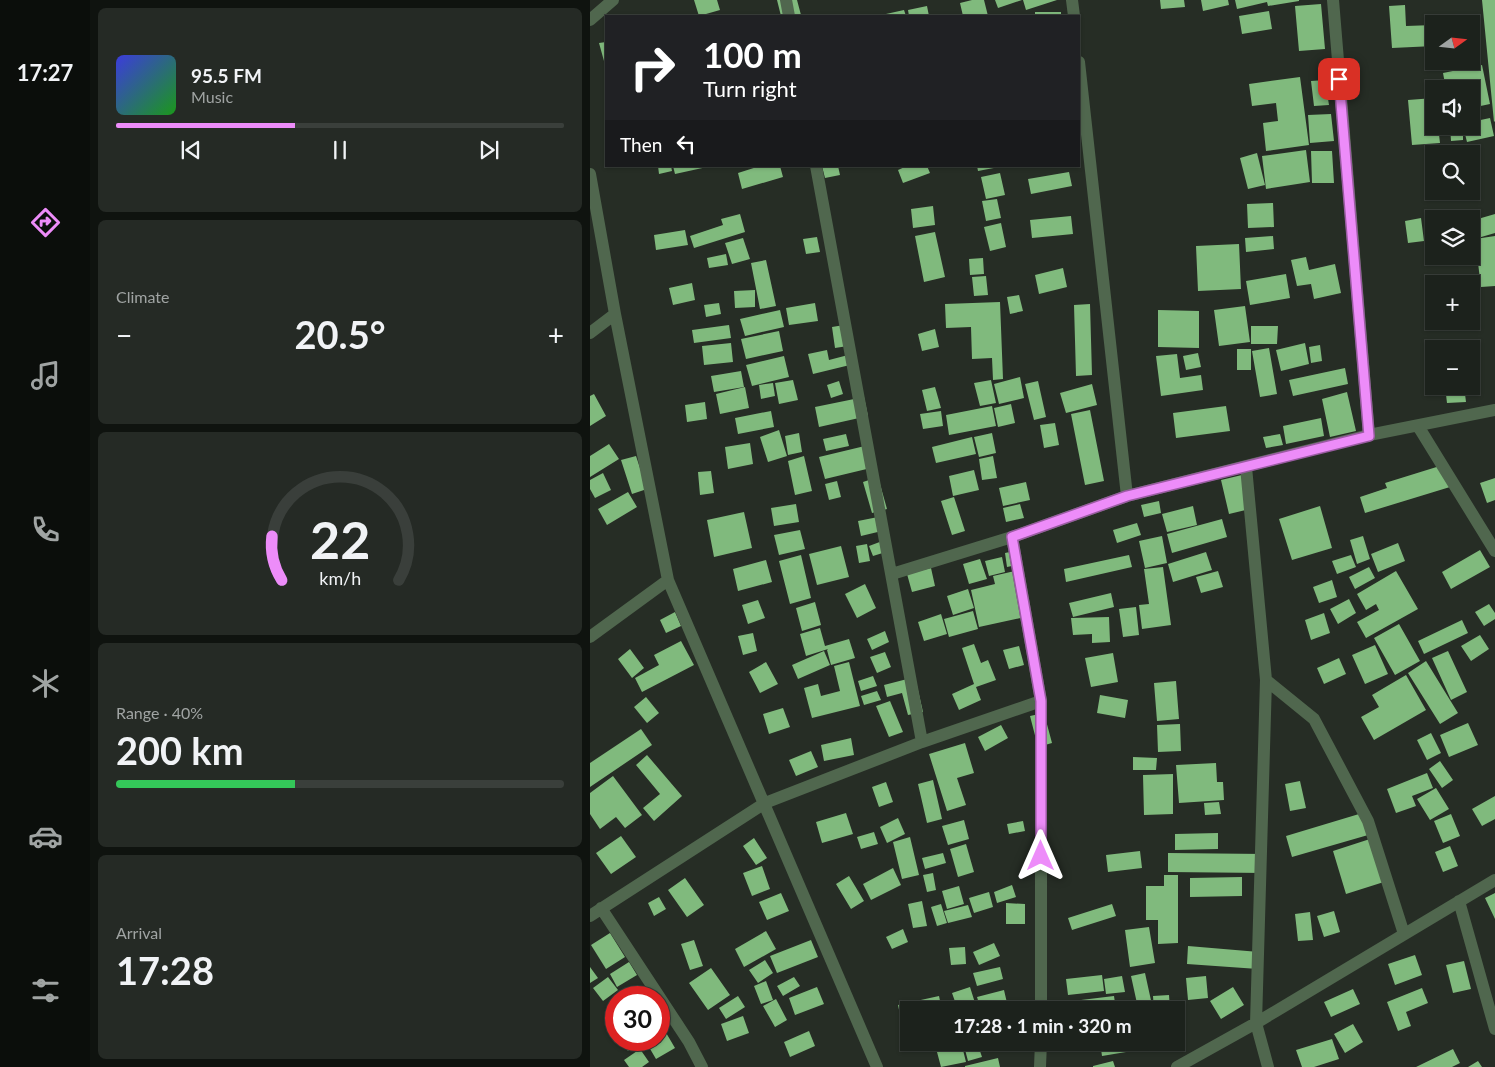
<!DOCTYPE html>
<meta charset="utf-8">
<style>
:root{--surface:#1c221c;--page:#252a25;--text:#f1f3f6;--muted:#a0a4a3;--line:#3a3f3b;--accent:#ed8cf9}
body{margin:0;font-family:Lato,sans-serif;background:var(--page);color:var(--text);height:100vh;display:flex;flex-direction:column;font-size:19px;white-space:nowrap}
*{box-sizing:border-box;margin:0}
p{font-size:16px;color:var(--muted)}
.icon{flex:none;width:28px;height:28px;fill:none;stroke:currentColor;stroke-width:2;stroke-linecap:round;stroke-linejoin:round}
.map{position:relative;flex:1;overflow:hidden}
.sheet{display:flex;flex-direction:column;gap:8px;padding:8px;background:#0f130f;width:500px}
.sheet>*{flex:none}
.banner{position:absolute;left:15px;top:15px;width:475px;height:152px;border-radius:0px;box-shadow:0 1px 4px #0004,0 0 0 1px var(--line);background:#202124;color:#fff;overflow:hidden}
.needle{width:32px;rotate:75deg}
.fabs{position:absolute;left:835px;top:15px;display:grid;gap:10px}
.fabs a{display:grid;place-items:center;width:55px;height:55px;border-radius:0px;background:var(--surface);box-shadow:0 1px 4px #0004,0 0 0 1px var(--line);font-size:25px}
.speed{position:absolute;left:15px;top:986px;display:flex;gap:10px;font-size:25px;font-weight:700;text-align:center}
.speed>*{display:grid;place-content:center;width:65px;height:65px;border-radius:50%;background:var(--surface);box-shadow:0 1px 4px #0004,0 0 0 1px var(--line);line-height:1}
.speed .limit{border:8px solid #d22;background:#fff;color:#111}
.pin{position:absolute;display:grid;place-items:center;width:42px;height:42px;color:#fff;margin:-21px;border-radius:10px;box-shadow:0 2px 8px #0006}
.me{position:absolute;width:55px;margin:-28px;rotate:0deg;stroke-linejoin:round;filter:drop-shadow(0 0 4px #0008)}
.turn{display:flex;align-items:center;gap:18px;height:105px;padding:0 15px;font-size:22px}
.turn .icon{width:65px;height:65px;stroke-width:2.5}
.turn b{display:block;font-size:35px;line-height:42px}
.then{display:flex;align-items:center;height:48px;padding:0 15px;background:#0003;gap:10px;font-size:19px}
.big{font-size:38px;font-weight:700;line-height:1.1}
.sheet .card{flex:1;display:flex;flex-direction:column;justify-content:center;gap:8px;min-width:0;padding:0 18px;border-radius:8px;background:var(--page)}
.sheet .dial{align-items:center;gap:0}
.dial svg{height:130px;overflow:visible;fill:none;stroke:var(--line);stroke-width:7;stroke-linecap:round;text-anchor:middle}
.dial text{fill:var(--text);stroke:none}
.song{display:flex;align-items:center;gap:15px}
.cover{width:60px;height:60px;border-radius:8px;background:linear-gradient(135deg,hsl(240 70% 55%),hsl(120 70% 35%))}
.played{height:5px;border-radius:2px;background:linear-gradient(90deg,var(--accent) 40%,var(--line) 40%)}
.keys{display:flex;justify-content:space-around;direction:ltr}
.heat{display:flex;justify-content:space-between;align-items:center;font-size:28px;direction:ltr}
.charge{height:8px;border-radius:4px;background:linear-gradient(90deg,#34c759 40%,var(--line) 0)}
.trip{position:absolute;left:310px;top:1001px;width:285px;height:50px;border-radius:0px;background:var(--surface);box-shadow:0 1px 4px #0004,0 0 0 1px var(--line);font-weight:700;line-height:50px;text-align:center}
main{display:flex;flex:1;min-height:0}
.tabs{display:flex;flex-direction:column;width:90px;justify-content:space-around;align-items:center;background:#0b0e0b;color:var(--muted)}
.tabs .icon{width:35px;height:35px}
.tabs .on{color:var(--accent)}
.tabs b{font-size:22px;color:var(--text)}
.map>svg:first-child{display:block}
.building{fill:#80ba7d}
.lines{fill:none;stroke-linecap:round;stroke-linejoin:round}
.street{stroke:#50674e;stroke-width:12}
.route-casing{stroke:#9a5ba2;stroke-width:12}
.route{stroke:#ed8cf9;stroke-width:9}
</style>
<main>
<nav class="tabs">
<b>17:27</b>
<svg class="icon on" aria-label="directions" viewBox="0 0 24 24"><path d="M12 3l9 9-9 9-9-9zM9 14v-3h6M13 9l2 2-2 2"/></svg>
<svg class="icon" aria-label="music" viewBox="0 0 24 24"><path d="M9 18V5l10-2v13"/><circle cx="6" cy="18" r="3"/><circle cx="16" cy="16" r="3"/></svg>
<svg class="icon" aria-label="phone" viewBox="0 0 24 24"><path d="M5 4h4l2 5-3 2q2 4 5 5l2-3 5 2v4C11 20 4 13 5 4z"/></svg>
<svg class="icon" aria-label="climate" viewBox="0 0 24 24"><path d="M12 3v18M4 7l16 10M4 17L20 7"/></svg>
<svg class="icon" aria-label="car" viewBox="0 0 24 24"><path d="M5 17H2v-5l4-1 3-4h7l3 4 3 1v5h-3M9 17h6M6 11h13"/><circle cx="7" cy="17" r="2"/><circle cx="17" cy="17" r="2"/></svg>
<svg class="icon" aria-label="filters" viewBox="0 0 24 24"><path d="M4 7h16M4 17h16"/><circle cx="9" cy="7" r="2"/><circle cx="15" cy="17" r="2"/></svg>
</nav>
<section class="sheet">
<div class="card">
<div class="song"><i class="cover"></i><div><b>95.5 FM</b><p>Music</p></div></div>
<div class="played"></div>
<div class="keys"><svg class="icon" aria-label="previous" viewBox="0 0 24 24"><path d="M18 5L8 12l10 7zM5 5v14"/></svg><svg class="icon" aria-label="pause" viewBox="0 0 24 24"><path d="M8 5v14M16 5v14"/></svg><svg class="icon" aria-label="next" viewBox="0 0 24 24"><path d="M6 5l10 7-10 7zM19 5v14"/></svg></div>
</div>
<div class="card"><p>Climate</p>
<div class="heat"><a>−</a><b class="big">20.5°</b><a>+</a></div>
</div>
<div class="card dial"><svg viewBox="0 0 100 80">
<path d="M14 69A42 42 0 1 1 86 69"/>
<path d="M14 69A42 42 0 0 1 8 42" stroke="#ed8cf9"/>
<text x="50" y="56" font-size="32" font-weight="700">22</text>
<text x="50" y="72" font-size="11">km/h</text>
</svg></div>
<div class="card"><p>Range · 40%</p><b class="big">200 km</b><div class="charge"></div></div>
<div class="card"><p>Arrival</p><b class="big">17:28</b></div>
</section>
<div class="map">
<svg width="905" height="1067" viewBox="0 0 905 1067">
<rect width="100%" height="100%" fill="#262d25"/>
<!-- building -->
<path class="building" d="M104,0h23l3,10 -21,6z
M187,0h20l4,15 -20,1z
M382,0h12l4,16h-25l-3,-13z
M405,0h27l-24,8z
M433,0h34l-31,10z
M570,0h24l1,7 -24,2z
M611,0h27l1,5 -26,6z
M645,0h64v1l-31,5 -1,-4 -30,7z
M892,0h13v121l-1,1z
M731,4l4,45 -26,2 -4,-45z
M815,5l1,21 28,-1v21l-42,2 -3,-42z
M337,6l2,10h-20l-1,-6z
M314,10l2,6h-20v-2z
M679,11l3,18 -30,5 -3,-18z
M445,12h26v4h-26z
M16,42v18l-2,1 -5,-18z
M892,65l8,39 -19,4v-19h-25l-3,-16z
M710,77l9,68 -43,6 -3,-28 15,-2 -2,-18 -24,3 -3,-22z
M735,80l4,25 -15,1 -3,-25z
M844,98v28h4l2,17 -28,2 -4,-45z
M741,114l3,27 -24,2 -2,-28z
M900,118l4,18 -27,6 -4,-16h8v-4z
M860,126h13v14l-12,1z
M716,150l4,32 -44,7 -4,-33z
M721,151h21l2,32h-22z
M667,153l8,32 -17,4 -8,-31z
M68,166h13l1,5 -13,3z
M83,166h34v1l-32,7z
M170,166h20l3,11 -41,12 -4,-16z
M232,166h16l2,9 -15,3z
M317,166h20l3,7 -27,10 -5,-13z
M387,166h21l1,1 -21,4z
M479,172l3,14 -41,8 -3,-15z
M410,173l5,22 -19,4 -5,-22z
M407,199l4,19 -15,3 -4,-20z
M683,203l1,24 -26,1 -1,-24z
M343,206l2,19 -22,3 -2,-19z
M150,214l5,18 -51,16 -4,-12 33,-11 -2,-6z
M905,214v19l-24,7v-19z
M481,216l2,18 -41,4 -2,-18z
M831,218l3,23 -16,2 -3,-22z
M411,223l5,24 -16,4 -6,-24z
M95,230l3,15 -32,5 -2,-15z
M345,232l10,45 -21,5 -9,-46z
M683,236l1,13 -28,3 -1,-14z
M905,236v50l-14,1 -6,-48z
M227,237l3,15 -14,2 -3,-15z
M153,238l7,21 -18,5 -7,-21z
M649,244l2,45 -43,2 -2,-45z
M136,254l2,11 -19,3 -2,-10z
M716,257l3,13 26,-6 6,29 -27,6 -3,-15 -14,2 -6,-26z
M393,258l1,16 -14,1 -1,-16z
M176,260l10,46 -16,3 -9,-46z
M473,268l4,19 -28,7 -4,-19z
M696,274l4,24 -40,7 -4,-24z
M396,276l2,19 -14,1 -2,-19z
M102,283l3,17 -22,5 -4,-17z
M165,290v17l-20,1 -1,-17z
M429,295l4,16 -13,3 -3,-17z
M410,302l3,77 -10,1 -1,-22 -20,1 -1,-32 -25,1 -1,-24z
M129,303l2,11 -15,3 -2,-12z
M225,303l3,18 -29,4 -3,-17z
M500,304l2,71 -16,1 -2,-71z
M655,306l5,36 -31,4 -5,-36z
M190,310l4,17 -39,9 -5,-17z
M568,310l41,1v37l-41,-1z
M260,324l4,21 -19,3 -3,-21z
M139,325l2,13 -37,5 -2,-13z
M661,326h27l-1,18h-26z
M345,329l4,18 -17,4 -4,-17z
M189,331l4,20 -37,8 -5,-20z
M141,343l2,19 -29,3 -2,-19z
M715,343l4,21 -28,7 -5,-21z
M730,345l2,16 -11,2 -2,-16z
M679,348l8,46 -17,3 -8,-46z
M647,349h14v21h-14z
M237,350l2,10 23,-6 2,10 -41,10 -5,-20z
M608,353l3,14 -15,3 -3,-14z
M587,354l3,24 21,-3 2,15 -42,6 -5,-40z
M194,356l5,21 -37,9 -6,-21z
M755,368l3,16 -55,12 -4,-16z
M151,371l3,16 -30,5 -3,-16z
M430,377l4,21 -25,6 -5,-20z
M203,380l5,20 -19,4 -4,-21z
M401,380l5,23 -16,3 -6,-23z
M249,381l4,13 -12,4 -4,-13z
M448,381l8,36 -12,3 -9,-36z
M183,383l2,13 -14,3 -2,-14z
M502,384l5,21 -31,8 -6,-20z
M855,386h19l2,16 -19,1z
M155,387l4,21 -29,6 -4,-20z
M345,387l6,21 -14,3 -5,-21z
M757,392l9,39 -26,6 -8,-38z
M4,394l12,22 -16,10v-30z
M274,397l4,19 -49,11 -4,-20z
M115,402l2,17 -20,3 -2,-17z
M421,404l4,19 -17,4 -4,-19z
M402,406l4,20 -47,9 -3,-20z
M636,406l4,25 -54,7 -3,-25z
M500,410l14,71 -19,4 -14,-71z
M181,411l3,16 -36,7 -3,-16z
M351,411l2,15 -20,3 -3,-15z
M731,418l3,18 -38,8 -3,-18z
M465,423l4,22 -15,3 -4,-23z
M189,430l8,26 -19,6 -8,-25z
M209,433l3,19 -14,3 -3,-19z
M402,433l4,20 -17,4 -5,-20z
M256,434l3,12 -23,5 -3,-12z
M690,434l3,11 -17,3 -3,-11z
M382,437l4,17 -40,9 -4,-16z
M160,443l3,21 -25,5 -3,-22z
M19,444l10,15 -29,18v-21z
M279,445l6,22 -50,12 -6,-22z
M46,456l11,33 -15,5 -11,-34z
M214,456l8,35 -17,4 -7,-34z
M403,456l4,22 -15,2 -3,-21z
M853,465l7,22 -85,26 -5,-16 27,-9 -2,-5z
M384,470l5,20 -26,6 -4,-20z
M121,471l3,22 -14,2 -2,-23z
M13,473l8,17 -16,8 -5,-9v-9z
M656,474l8,34 -25,6 -8,-34z
M288,477l9,32 -15,4 -9,-31z
M905,478v22l-8,3 -7,-20z
M247,481l4,16 -12,3 -4,-16z
M436,482l4,18 -27,6 -4,-18z
M38,492l9,15 -30,18 -9,-16z
M364,497l11,34 -13,4 -11,-34z
M569,501l2,12 -17,4 -3,-12z
M206,504l3,18 -25,4 -3,-18z
M430,504l4,14 -18,4 -3,-14z
M603,506l4,19 -30,7 -5,-18z
M730,506l12,42 -40,12 -13,-41z
M154,512l8,36 -38,9 -7,-37z
M293,516l3,14 -25,6 -3,-15z
M632,519l5,18 -55,16 -5,-19z
M547,523l4,12 -24,8 -4,-13z
M210,530l5,19 -26,6 -5,-20z
M572,536l5,27 -22,5 -6,-27z
M773,536l7,23 -13,5 -7,-24z
M295,540l4,11 -16,5 -4,-10z
M808,543l7,18 -27,11 -7,-18z
M277,544l3,17 -11,2 -3,-17z
M251,546l8,31 -32,8 -8,-31z
M429,550l2,14 -14,3 -2,-14z
M890,550l10,17 -39,22 -9,-17z
M616,552l6,18 -39,12 -5,-18z
M211,555l10,43 -21,6 -11,-43z
M539,555l3,12 -66,15 -2,-13z
M761,555l5,12 -19,7 -5,-13z
M412,557l3,15 -16,4 -4,-15z
M390,559l7,20 -18,5 -6,-20z
M176,560l6,22 -34,9 -5,-22z
M573,567l8,58 -29,4 -3,-24 10,-1 -5,-35z
M779,567l6,11 -20,11 -6,-12z
M341,568l4,18 -23,6 -5,-18z
M429,570l11,46 -51,11 -8,-37 24,-6 -2,-8z
M628,571l5,16 -22,6 -5,-16z
M806,571l22,38 -52,29 -9,-16 22,-12 -3,-6 -10,6 -9,-16z
M742,580l5,17 -18,6 -6,-16z
M275,584l11,24 -19,10 -12,-24z
M378,589l6,19 -21,7 -6,-19z
M521,593l3,14 -41,10 -4,-14z
M759,599l7,14 -18,11 -8,-15z
M168,600l7,18 -17,6 -6,-19z
M225,602l6,23 -19,6 -6,-23z
M899,604l6,9v6l-11,7 -9,-14z
M546,607l3,28 -16,2 -4,-28z
M383,611l5,18 -29,8 -5,-18z
M85,612l6,14 -15,7 -6,-13z
M734,613l6,20 -19,7 -6,-20z
M351,614l6,20 -23,7 -6,-19z
M519,617l1,25 -18,1v-9l-19,1 -2,-17z
M872,620l6,13 -44,21 -6,-13z
M809,624l21,37 -25,14 -21,-37z
M230,628l5,18 24,-7 6,19 -24,7 -4,-15 1,-1 -22,7 -6,-22z
M295,631l4,11 -17,8 -5,-11z
M163,633l4,18 -14,4 -5,-19z
M890,635l9,14 -18,12 -10,-15z
M91,641l13,24 -52,27 -7,-14 24,-13 -5,-10z
M384,644l7,19 7,-3 8,20 -20,7 5,13 -22,10 -7,-16 22,-10 -12,-36z
M785,645l13,29 -23,10 -13,-29z
M429,646l5,19 -15,4 -6,-19z
M40,649l14,19 -12,10 -14,-19z
M234,651l6,14 -32,14 -6,-14z
M858,651l19,41 -16,8 -19,-42z
M295,652l6,15 -14,6 -7,-16z
M523,653l5,29 -27,5 -6,-29z
M749,658l7,16 -22,10 -7,-16z
M836,661l32,52 -18,11 -32,-51z
M176,662l12,22 -18,9 -11,-21z
M259,662l11,44 -48,12 -8,-30 14,-4 3,12 19,-5 -6,-25z
M816,675l20,35 -52,30 -13,-23 18,-10 -7,-12z
M283,676l4,10 -16,5 -3,-10z
M325,677l8,35 -15,3 -6,-22 -15,4 -3,-12z
M586,681l3,38 -22,2 -3,-38z
M287,691l4,9 -17,5 -3,-9z
M510,695l28,5 -3,18 -28,-5z
M56,697l13,16 -12,10 -13,-16z
M300,701l13,31 -14,5 -13,-31z
M193,708l7,19 -21,7 -6,-20z
M454,713l8,30 -14,4 -8,-31z
M878,723l10,22 -29,12 -9,-22z
M590,724l1,27 -23,1 -1,-27z
M411,725l7,13 -23,13 -7,-14z
M51,729l11,16 -62,42v-24z
M841,733l10,20 -14,7 -10,-20z
M261,738l3,17 -30,6 -3,-16z
M375,743l9,30 -17,5 9,27 -19,6 -18,-57z
M221,751l7,16 -22,9 -7,-16z
M57,755l35,41 -28,25 -11,-13 17,-14 -24,-29z
M543,757l24,1 -1,12h-23z
M850,761l13,19 -11,8 -13,-19z
M626,763l1,19h6l1,18 -45,3 -3,-38z
M837,773l6,15 -21,8 4,10 -20,7 -9,-24z
M583,774v40l-29,1 -1,-40z
M23,776l29,39 -17,13 -9,-11 -16,12 -10,-15v-21z
M343,780l9,39 -15,4 -9,-39z
M710,781l6,27 -16,3 -5,-27z
M296,782l7,20 -14,5 -7,-20z
M846,788l13,21 -19,11 -13,-21z
M905,796v23l-13,7 -10,-17z
M629,802l2,12 -16,1 -1,-12z
M779,811l6,22 -83,24 -6,-21z
M256,813l7,21 -31,9 -6,-21z
M861,814l9,22 -17,7 -9,-22z
M308,818l7,16 -18,9 -7,-16z
M374,820l5,19 -21,6 -6,-19z
M433,821l2,10 -16,3 -2,-10z
M284,832l4,12 -17,5 -4,-12z
M628,833v16l-43,1v-16z
M31,836l15,21 -25,17 -15,-21z
M320,837l9,38 -17,4 -9,-37z
M164,838l13,20 -11,7 -13,-19z
M783,838l14,43 -41,13 -13,-43z
M376,844l8,28 -16,5 -8,-28z
M860,846l8,20 -15,6 -8,-20z
M550,851l2,17 -34,4 -2,-17z
M353,853l3,10 -21,6 -3,-11z
M578,853l97,1v19l-97,-1z
M172,866l8,23 -18,7 -9,-23z
M303,868l8,17 -30,15 -8,-16z
M343,873l3,17 -9,2 -4,-17z
M574,875h14v68l-20,1v-24h-12v-34h18z
M259,876l15,25 -13,8 -15,-25z
M652,877v19l-52,1v-19z
M95,878l19,27 -17,12 -19,-27z
M422,885l4,12 -19,6 -3,-11z
M369,886l5,18 -17,5 -5,-18z
M399,892l4,15 -19,6 -5,-15z
M191,893l8,18 -22,9 -8,-18z
M905,893v26l-10,-21z
M69,897l7,12 -12,7 -6,-13z
M332,901l5,25 -14,2 -5,-24z
M416,903l19,1v20h-19z
M351,904l6,19 -10,3 -6,-19z
M522,904l4,12 -44,14 -4,-12z
M378,905l4,12 -24,6 -4,-12z
M744,911l6,21 -16,5 -7,-21z
M720,912l3,28 -15,1 -3,-27z
M559,927l6,36 -25,4 -5,-37z
M313,929l5,13 -16,7 -6,-12z
M176,931l10,18 -32,18 -9,-18z
M20,933l15,24 -19,12 -15,-24z
M104,940l9,26 -13,4 -9,-26z
M221,940l7,17 -41,16 -7,-17z
M404,943l6,13 -21,9 -6,-13z
M598,946l71,6 -1,17 -71,-5z
M375,947l1,17 -15,1 -2,-17z
M825,955l7,20 -27,10 -7,-21z
M175,960l8,13 -15,10 -9,-13z
M874,961l7,28 -18,4 -7,-28z
M39,962l8,13 -20,12 -7,-13z
M0,967l8,11 -8,5z
M410,967l3,12 -26,7 -4,-13z
M121,968l19,27 -22,15 -19,-27z
M555,973l7,32 -14,3 -7,-32z
M512,975l2,16 -36,4 -2,-16z
M532,976l3,16 -19,2 -2,-15z
M616,976l2,22 -20,2 -2,-22z
M18,977l10,13 -15,11 -10,-13z
M204,977l6,9 -17,10 -6,-10z
M176,981l7,19 -12,4 -7,-18z
M227,987l7,17 -29,11 -6,-17z
M380,987l6,19 -18,4 -6,-17z
M643,987l11,18 -23,14 -11,-18z
M832,988l6,15 -22,9 5,14 -13,5 -11,-29z
M763,989l7,15 -29,13 -7,-15z
M414,990l3,13 -26,7 -4,-13z
M579,995l1,15h-16l-1,-14z
M148,996l7,11 -19,12 -7,-11z
M349,996l3,14h-33v13l-7,1 -4,-19z
M524,996l2,14h-34l-1,-10z
M186,999l11,21 -12,7 -12,-21z
M26,1010v16l-7,-13z
M153,1016l6,17 -22,8 -6,-17z
M763,1024l10,18 -18,11 -11,-19z
M75,1031l10,17 -19,11 -10,-17 4,-2h9v-5z
M219,1031l6,15 -25,11 -6,-15z
M742,1039l7,20 -25,8h-12l-6,-17z
M30,1040h23l-15,11z
M373,1042h14l5,15 -14,4z
M510,1042h24l2,10 -24,4z
M372,1046l4,16 -25,5 -4,-15z
M50,1049l9,13 -7,5h-13l-5,-7z
M863,1049l7,14 -8,4h-36z
M408,1058l2,9h-35v-1z
M523,1061l2,6h-22v-1z
M888,1061l4,6h-14z"/>
<g class="lines">
<!-- street -->
<path class="street" d="M196,0l3,16
M482,0l2,16
M743,0l36,435
M0,20l23,-20
M489,62l48,434
M226,166l106,576
M0,174l25,140 53,266 209,487
M0,333l25,-19
M828,426l77,125
M656,467l20,213 -10,343 12,44
M422,537l29,164v309
M302,574l120,-37 115,-41 242,-61 126,-25
M0,637l78,-57
M676,680l48,39 54,102 36,113
M869,901l36,128
M11,908l88,134 13,25
M0,916l175,-113 157,-61 119,-41
M450,1067l1,-25
M587,1067l79,-44 239,-143"/>
</g>
<g class="lines">
<!-- route casing -->
<g class="route-casing">
<path id="route" d="M451,856v-155l-29,-164 115,-41 242,-60 -30,-357"/>
</g>
<!-- route -->
<use href="#route" class="route"/>
</g>
</svg>
<div class="fabs">
<a><svg class="needle" viewBox="-14 -14 28 28"><path d="M0-13l5 13h-10z" fill="#e53935"/><path d="M0 13l5-13h-10z" fill="#a0a4a3"/></svg></a>
<a><svg class="icon" aria-label="sound" viewBox="0 0 24 24"><path d="M4 9h4l5-4v14l-5-4H4zM17 9q2 3 0 6"/></svg></a>
<a><svg class="icon" aria-label="search" viewBox="0 0 24 24"><circle cx="10" cy="10" r="6"/><path d="M15 15l6 6"/></svg></a>
<a><svg class="icon" aria-label="layers" viewBox="0 0 24 24"><path d="M12 4l9 5-9 5-9-5zM3 14l9 5 9-5"/></svg></a>
<a>+</a>
<a>−</a>
</div>
<div class="speed"><div class="limit">30</div></div>
<div class="pin" style="left:749px;top:79px;background:#d93025"><svg class="icon" aria-label="arrive" viewBox="0 0 24 24"><path d="M6 21V4h12l-3 4 3 4H6"/></svg></div>
<svg class="me" style="left:451px;top:856px" viewBox="-20 -20 40 40"><path d="M0-17L14 15 0 8-14 15z" fill="#ed8cf9" stroke="#fff" stroke-width="4"/></svg>
<div class="trip">17:28 · 1 min · 320 m</div>
<div class="banner">
<div class="turn"><svg class="icon" aria-label="right" viewBox="0 0 24 24"><path d="M7 20v-9h11M14 6l5 5-5 5"/></svg><div><b>100 m</b>Turn right</div></div>
<div class="then">Then<svg class="icon" aria-label="left" viewBox="0 0 24 24"><path d="M17 20v-9H6M10 6l-5 5 5 5"/></svg></div>
</div>
</div>
</main>
